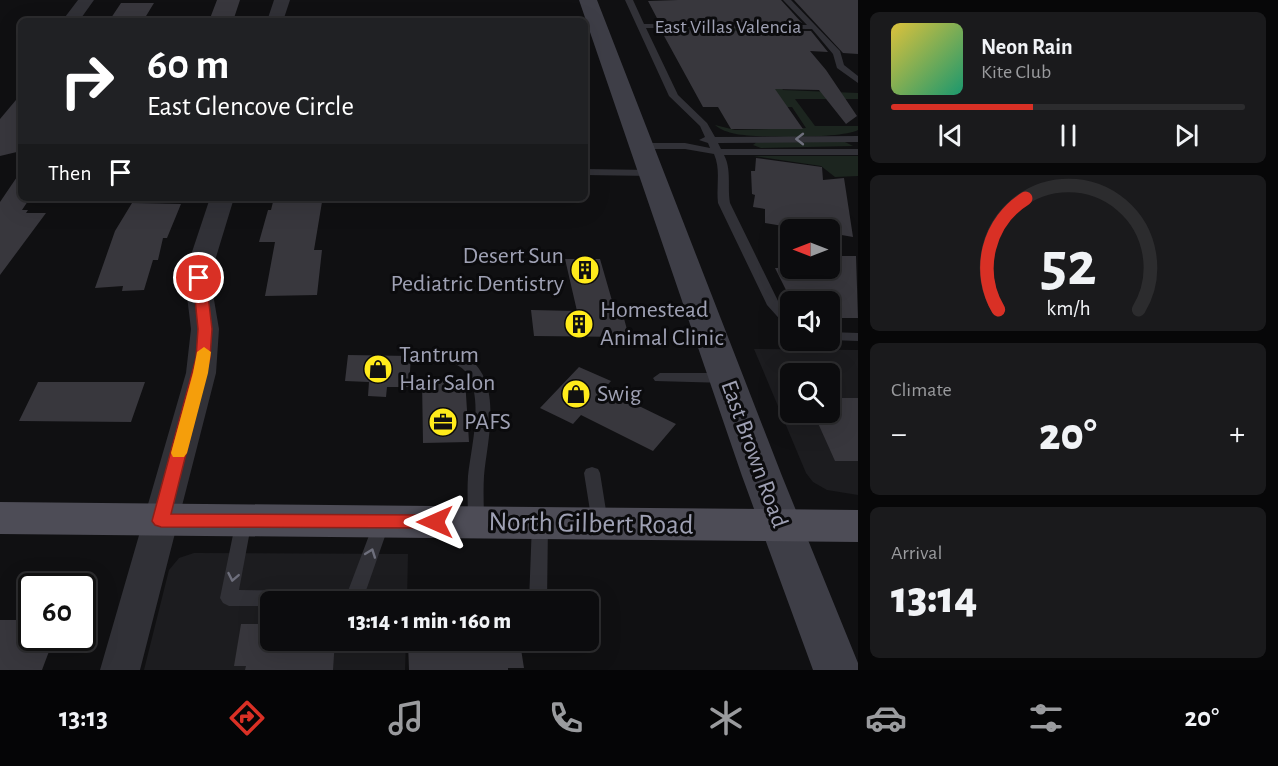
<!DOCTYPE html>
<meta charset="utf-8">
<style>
:root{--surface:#0c0c0e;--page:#1a1a1c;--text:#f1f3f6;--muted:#9a9b9e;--line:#2c2c2e;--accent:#d93025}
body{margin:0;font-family:"Alegreya Sans",sans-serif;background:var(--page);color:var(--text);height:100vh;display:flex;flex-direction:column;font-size:22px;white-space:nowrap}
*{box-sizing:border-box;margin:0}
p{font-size:20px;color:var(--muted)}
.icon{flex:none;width:33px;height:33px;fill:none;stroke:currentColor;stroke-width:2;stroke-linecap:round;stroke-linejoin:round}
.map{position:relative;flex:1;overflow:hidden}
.sheet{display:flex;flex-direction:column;gap:12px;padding:12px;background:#070708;width:420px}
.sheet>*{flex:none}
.top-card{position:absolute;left:18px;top:18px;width:570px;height:183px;border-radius:9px;box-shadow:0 6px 24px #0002,0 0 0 2px var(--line);background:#202124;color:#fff;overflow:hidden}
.needle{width:39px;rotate:270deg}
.tools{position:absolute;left:780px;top:219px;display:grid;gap:12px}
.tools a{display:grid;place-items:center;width:60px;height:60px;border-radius:9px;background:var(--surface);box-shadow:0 6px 24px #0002,0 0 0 2px var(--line);font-size:30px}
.speed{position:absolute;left:18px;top:573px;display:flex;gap:12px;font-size:30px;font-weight:700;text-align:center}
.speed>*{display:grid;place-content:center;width:78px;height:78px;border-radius:50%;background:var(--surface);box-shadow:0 6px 24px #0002,0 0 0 2px var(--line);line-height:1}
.speed .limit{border:3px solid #111;border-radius:9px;background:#fff;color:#111}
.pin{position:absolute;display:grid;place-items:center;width:51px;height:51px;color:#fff;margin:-26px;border:3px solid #fff;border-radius:50%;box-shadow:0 2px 6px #0007}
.me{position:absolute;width:66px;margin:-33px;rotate:270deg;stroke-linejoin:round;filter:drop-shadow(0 0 4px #0008)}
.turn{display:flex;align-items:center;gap:21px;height:126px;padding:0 30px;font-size:27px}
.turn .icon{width:78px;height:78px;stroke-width:2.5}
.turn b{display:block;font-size:42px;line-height:51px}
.then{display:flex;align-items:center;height:57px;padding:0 30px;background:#0003;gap:12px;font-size:22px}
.big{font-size:45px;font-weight:800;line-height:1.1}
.sheet .widget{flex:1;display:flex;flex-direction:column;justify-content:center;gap:9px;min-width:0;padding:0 21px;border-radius:9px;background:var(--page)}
.sheet .dial{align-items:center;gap:0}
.dial svg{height:156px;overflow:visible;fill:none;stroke:var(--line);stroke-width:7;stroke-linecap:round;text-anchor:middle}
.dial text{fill:var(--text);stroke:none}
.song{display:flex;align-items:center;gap:18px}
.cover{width:72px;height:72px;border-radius:9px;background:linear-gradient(135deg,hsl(50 70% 55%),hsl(160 70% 35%))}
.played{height:6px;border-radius:3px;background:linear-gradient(90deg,var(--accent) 40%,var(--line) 40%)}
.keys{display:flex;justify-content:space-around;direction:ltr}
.heat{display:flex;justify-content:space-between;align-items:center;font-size:33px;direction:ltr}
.trip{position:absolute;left:260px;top:591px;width:339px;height:60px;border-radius:9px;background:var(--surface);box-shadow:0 6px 24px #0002,0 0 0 2px var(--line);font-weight:800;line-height:60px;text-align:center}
.tabs{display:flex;height:96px;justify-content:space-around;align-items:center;background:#050506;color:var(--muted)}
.tabs .icon{width:42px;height:42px}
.tabs .on{color:var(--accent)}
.tabs b{font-size:27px;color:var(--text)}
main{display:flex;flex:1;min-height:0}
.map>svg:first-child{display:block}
.built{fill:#1c1c1f;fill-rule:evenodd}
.green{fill:#1c251f}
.building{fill:#38373d}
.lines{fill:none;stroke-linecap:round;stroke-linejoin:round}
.service{fill:#313137;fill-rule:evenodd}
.minor{fill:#313137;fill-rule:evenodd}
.secondary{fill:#3e3e47;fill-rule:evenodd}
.primary{fill:#4d4c56;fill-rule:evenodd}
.oneway{stroke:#6e6f7c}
.route{fill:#d93025;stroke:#8d1f18;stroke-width:1.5}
.slow{fill:#f59e0b}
.labels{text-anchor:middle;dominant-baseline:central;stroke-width:6;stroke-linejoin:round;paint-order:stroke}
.far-street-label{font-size:20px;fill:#9fa1b4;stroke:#0b0b0d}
.poi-label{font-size:24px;fill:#9fa1b4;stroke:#0b0b0d;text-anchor:start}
.street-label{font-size:24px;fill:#9fa1b4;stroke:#0b0b0d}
.near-street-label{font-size:28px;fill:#9fa1b4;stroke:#0b0b0d}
</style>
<main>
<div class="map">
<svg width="858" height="670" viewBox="0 0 858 670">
<rect width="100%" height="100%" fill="#101012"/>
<!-- built -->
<path class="built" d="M754,349l104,1v145l-31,-5 -14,-8 -7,-9zM790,374h40v38h-40z
M194,553l214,1 -1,47 -137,1v38l136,1 -1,29h-261l25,-100 10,-12z"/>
<!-- green -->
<path class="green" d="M732,28l65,2 11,3 -31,49 6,8 75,3v6h-63l20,27h43v4c-17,9 -102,8 -122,4 -9,-2 -15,-4 -21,-9l20,5 71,-2 -14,-21h-16l-53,-74h-64l10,-4z
M757,142h88l8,4 -92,2 -8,-3z
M754,156h104v20l-23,1 -14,-11z"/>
<!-- building -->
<path class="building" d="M217,0h23l-7,21h-24z
M678,0h103l21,23 -143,-1 -11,-21z
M794,0h64v54l-15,-1z
M121,3h33l-11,18h-34z
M664,30l147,1 17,21 -18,-1 16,19 31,46 -11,8 -27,-34 -44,-1 28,40h-72l-13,-22h-15l-40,-73h4z
M21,94v57l-21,5v-37z
M756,158l66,9 1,13 21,-2 9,59 -23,-4v-3h-23l-42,-7v-14l-12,-2 2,-12 -3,-1 -1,-23h4z
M21,171v27h9l-8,12h6l-2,3h20l-46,62v-73z
M273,202h49l-8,48h8l-5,45 -52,1 10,-54h-16l9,-32h3z
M132,203l49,1 -14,34h-4l-5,22h-5l-9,30 -22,1 1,-5 -28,2 20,-57z
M830,256h26l2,62h-23l-5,-10v-6h-38l-17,-34h55z
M565,259h35l15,52h7l7,26 -95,-1 -3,-26 46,1z
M348,355l63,1 -2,31h-22l-1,10 -18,-1 1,-14 -24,-1z
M579,367l32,14 -7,8 72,35 -23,27 -72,-36 -8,9 -33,-16z
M465,379l4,63 -46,1 -1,-63z
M38,382h107l-14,40 -112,-1z
M830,398h28v63h-23l-22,-49h17z
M30,583l2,55h22l-12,32h-42v-50h16z
M241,624h29v16h65l-2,30h-88l1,-4h-12z
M489,641l32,8 3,19h-16v2h-99l-1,-27z"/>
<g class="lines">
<!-- service -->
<path class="service" d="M625,0h8l11,24 163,1 -24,-25h8l49,51 4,14 14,11v7l-21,-15 -4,-14 -21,-25 -166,-1 32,67 29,28 8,14 143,-1v6l-140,1 3,6h137v6h-134c8,15 3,32 6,48l49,100 11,12v11l-5,-1 -18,-20 -49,-102c-2,-17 3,-33 -4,-49l-29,-5h-44l-5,-3 5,-3h44l25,5 -2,-5 -9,-3 6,-3 -5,-11 -31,-30z
M585,169l67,1 5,3 -5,3 -67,-1z
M830,332l28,1v8l-28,-1z
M445,350c7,1 16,3 22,7 37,26 20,83 17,119 -1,16 0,31 0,47l-2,5 -6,2 -6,-2 -2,-5c0,-16 -1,-31 0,-47 3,-29 17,-80 -3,-105 -8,-9 -20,-9 -27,-17z
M660,373h67l7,5 -7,5 -72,-2 -2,-3z
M592,467l6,2 2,4 8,50 -2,5 -6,2 -6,-2 -2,-5 -8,-50 2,-4z
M244,513l6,2 2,5 -13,70 109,1 28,-74 6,-2 6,2 2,5 -28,80h-92v4h-41l-6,-3 -3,-5 16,-78 2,-5z
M540,516l6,2 2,5 -1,79h-18l3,-79 2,-5z"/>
<!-- minor -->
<path class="minor" d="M78,0h16l-15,21h-17z
M274,0h16l-7,21h-16z
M210,198h24l-21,69 -1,21 7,41 -3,44 -76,297h-40l86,-297 5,-44 -5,-41 1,-21z"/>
<!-- secondary -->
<path class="secondary" d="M579,0h18l185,476 76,187v7h-45l-71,-194z"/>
<!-- primary -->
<path class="primary" d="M0,502l858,8v32l-858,-8z"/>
</g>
<!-- one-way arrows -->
<defs><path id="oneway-chevron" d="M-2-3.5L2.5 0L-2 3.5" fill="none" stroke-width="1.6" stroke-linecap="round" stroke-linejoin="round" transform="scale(1.5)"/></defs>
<g class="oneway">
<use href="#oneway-chevron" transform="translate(800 139) rotate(180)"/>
<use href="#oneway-chevron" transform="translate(371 553) rotate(-70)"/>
<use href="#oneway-chevron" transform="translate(233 577) rotate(101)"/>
</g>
<!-- route -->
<path class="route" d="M199,274l7,4 6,51 -2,29 -39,156 264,1 6,2 3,5 -3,5 -6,1 -274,-1 -6,-2 -3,-4 44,-163 2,-29 -5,-51z"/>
<!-- slow -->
<path class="slow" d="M204,347l7,5 -3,21 -21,80 -3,4h-11l-2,-4 22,-80 4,-21z"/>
<!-- icons -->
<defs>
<g id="building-disc" transform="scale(1.5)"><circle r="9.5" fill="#ffeb1b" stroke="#0b0b0d"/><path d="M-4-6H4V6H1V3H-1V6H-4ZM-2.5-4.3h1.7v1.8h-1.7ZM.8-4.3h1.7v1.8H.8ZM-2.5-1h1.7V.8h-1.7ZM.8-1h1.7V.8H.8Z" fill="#111"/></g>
<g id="shop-disc" transform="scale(1.5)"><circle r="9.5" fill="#ffeb1b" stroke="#0b0b0d"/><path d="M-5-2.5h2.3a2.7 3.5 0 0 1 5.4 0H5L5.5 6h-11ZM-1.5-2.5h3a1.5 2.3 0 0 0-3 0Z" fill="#111"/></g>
<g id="office-disc" transform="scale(1.5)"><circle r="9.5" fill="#ffeb1b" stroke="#0b0b0d"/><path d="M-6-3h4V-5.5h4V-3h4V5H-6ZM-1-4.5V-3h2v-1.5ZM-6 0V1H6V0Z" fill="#111"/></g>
</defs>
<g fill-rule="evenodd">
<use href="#building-disc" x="585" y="270"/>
<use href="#building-disc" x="579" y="324"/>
<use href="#shop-disc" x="378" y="369"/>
<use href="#shop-disc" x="576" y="394"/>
<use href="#office-disc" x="443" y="422"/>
</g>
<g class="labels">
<!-- far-street labels -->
<g class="far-street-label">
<text x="728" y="27">East Villas Valencia</text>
</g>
<!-- poi labels -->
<g class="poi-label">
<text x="564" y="256" text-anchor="end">Desert Sun<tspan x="564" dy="28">Pediatric Dentistry</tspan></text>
<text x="600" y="310">Homestead<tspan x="600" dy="28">Animal Clinic</tspan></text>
<text x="399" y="355">Tantrum<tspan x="399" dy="28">Hair Salon</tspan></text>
<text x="597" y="394">Swig</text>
<text x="464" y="422">PAFS</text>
</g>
<!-- street labels -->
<g class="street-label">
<text transform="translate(754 454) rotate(70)">East Brown Road</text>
</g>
<!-- near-street labels -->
<g class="near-street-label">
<text transform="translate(591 524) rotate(1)">North Gilbert Road</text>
</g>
</g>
</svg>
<div class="tools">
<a><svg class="needle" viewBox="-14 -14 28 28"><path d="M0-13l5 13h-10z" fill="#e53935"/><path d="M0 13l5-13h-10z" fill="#9a9b9e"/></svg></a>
<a><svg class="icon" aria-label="sound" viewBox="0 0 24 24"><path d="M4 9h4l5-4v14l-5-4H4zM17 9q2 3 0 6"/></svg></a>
<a><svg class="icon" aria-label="search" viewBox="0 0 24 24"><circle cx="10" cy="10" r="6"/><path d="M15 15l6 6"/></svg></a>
</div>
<div class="speed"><div class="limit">60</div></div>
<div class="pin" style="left:199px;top:278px;background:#d93025"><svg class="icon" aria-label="arrive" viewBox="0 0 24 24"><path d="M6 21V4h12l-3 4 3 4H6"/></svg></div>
<svg class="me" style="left:435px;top:522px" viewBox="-20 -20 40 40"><path d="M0-17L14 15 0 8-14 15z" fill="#d93025" stroke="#fff" stroke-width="4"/></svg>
<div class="trip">13:14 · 1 min · 160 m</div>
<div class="top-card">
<div class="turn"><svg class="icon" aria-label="right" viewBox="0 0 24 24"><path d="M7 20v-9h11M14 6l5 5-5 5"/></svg><div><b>60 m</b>East Glencove Circle</div></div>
<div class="then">Then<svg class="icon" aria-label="arrive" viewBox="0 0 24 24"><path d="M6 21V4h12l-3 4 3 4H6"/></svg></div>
</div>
</div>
<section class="sheet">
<div class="widget">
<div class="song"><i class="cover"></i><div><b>Neon Rain</b><p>Kite Club</p></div></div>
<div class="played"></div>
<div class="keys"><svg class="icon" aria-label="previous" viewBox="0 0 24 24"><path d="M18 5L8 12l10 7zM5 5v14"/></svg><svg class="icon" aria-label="pause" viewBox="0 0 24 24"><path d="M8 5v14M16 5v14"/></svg><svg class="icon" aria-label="next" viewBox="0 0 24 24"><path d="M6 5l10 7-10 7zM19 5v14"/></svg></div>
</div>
<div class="widget dial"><svg viewBox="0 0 100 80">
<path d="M14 69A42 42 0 1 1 86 69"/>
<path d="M14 69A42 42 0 0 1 28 12" stroke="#d93025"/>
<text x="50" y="56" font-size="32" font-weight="700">52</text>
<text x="50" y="72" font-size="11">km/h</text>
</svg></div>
<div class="widget"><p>Climate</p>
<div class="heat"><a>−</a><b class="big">20°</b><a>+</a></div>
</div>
<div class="widget"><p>Arrival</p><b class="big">13:14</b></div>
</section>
</main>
<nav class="tabs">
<b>13:13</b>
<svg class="icon on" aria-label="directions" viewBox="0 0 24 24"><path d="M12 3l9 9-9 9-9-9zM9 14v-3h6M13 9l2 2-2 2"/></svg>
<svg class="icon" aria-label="music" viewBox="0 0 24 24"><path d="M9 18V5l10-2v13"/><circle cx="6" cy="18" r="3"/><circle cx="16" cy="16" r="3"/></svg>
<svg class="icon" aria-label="phone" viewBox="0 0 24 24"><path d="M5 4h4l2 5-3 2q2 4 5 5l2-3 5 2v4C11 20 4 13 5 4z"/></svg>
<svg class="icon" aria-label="climate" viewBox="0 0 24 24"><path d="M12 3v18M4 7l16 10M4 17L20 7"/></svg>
<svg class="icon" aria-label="car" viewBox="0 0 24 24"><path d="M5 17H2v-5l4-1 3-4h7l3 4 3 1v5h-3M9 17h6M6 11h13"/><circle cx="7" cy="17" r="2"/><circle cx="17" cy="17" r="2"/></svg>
<svg class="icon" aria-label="filters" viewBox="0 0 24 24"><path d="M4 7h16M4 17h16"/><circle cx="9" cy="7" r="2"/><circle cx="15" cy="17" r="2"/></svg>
<b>20°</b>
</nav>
